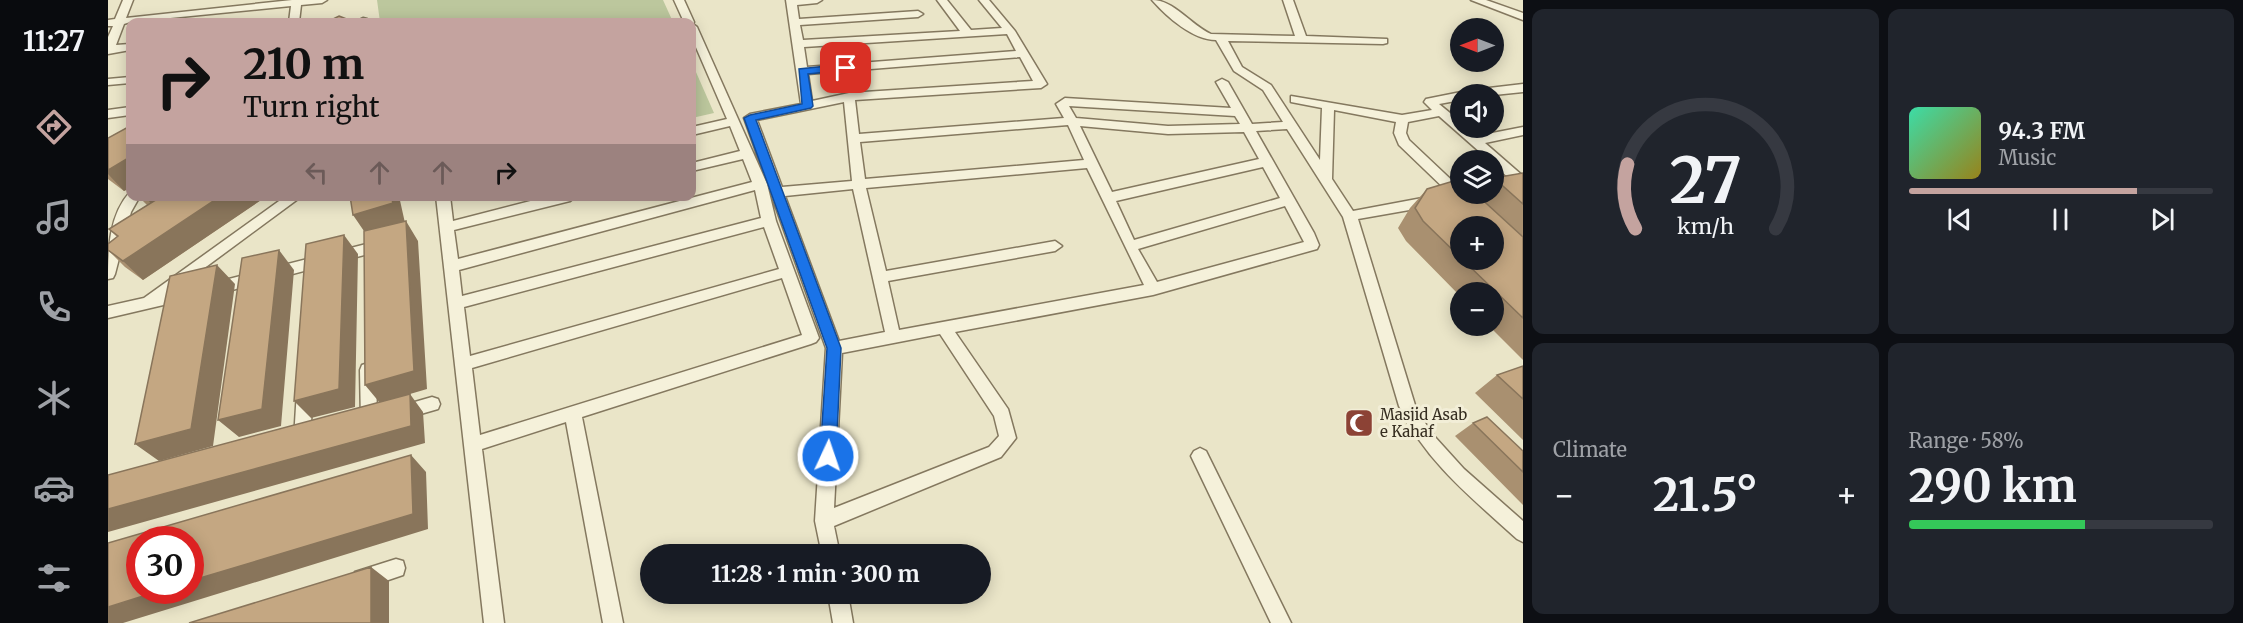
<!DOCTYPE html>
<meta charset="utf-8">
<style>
:root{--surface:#171b24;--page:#20242c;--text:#f1f3f6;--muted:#9ea1a6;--line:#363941;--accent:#c4a39f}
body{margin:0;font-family:Merriweather,serif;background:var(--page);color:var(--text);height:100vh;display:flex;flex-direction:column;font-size:22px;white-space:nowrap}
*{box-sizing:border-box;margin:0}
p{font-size:20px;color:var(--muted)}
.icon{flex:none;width:33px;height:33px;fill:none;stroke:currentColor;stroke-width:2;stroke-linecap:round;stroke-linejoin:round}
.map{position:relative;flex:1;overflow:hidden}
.side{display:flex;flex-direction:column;gap:9px;padding:9px;background:#0d0f14;width:720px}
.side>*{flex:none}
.banner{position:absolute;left:18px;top:18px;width:570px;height:183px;border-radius:12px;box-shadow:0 3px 15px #0003;background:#c4a39f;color:#111;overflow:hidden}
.needle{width:39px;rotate:270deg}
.tools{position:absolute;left:1342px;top:18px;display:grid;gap:12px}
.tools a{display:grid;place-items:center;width:54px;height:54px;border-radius:50%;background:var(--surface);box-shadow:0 3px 15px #0003;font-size:30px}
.speed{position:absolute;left:18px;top:526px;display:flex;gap:12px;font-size:30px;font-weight:700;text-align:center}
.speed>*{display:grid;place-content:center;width:78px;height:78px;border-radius:50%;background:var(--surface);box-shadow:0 3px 15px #0003;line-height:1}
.speed .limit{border:9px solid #d22;background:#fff;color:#111}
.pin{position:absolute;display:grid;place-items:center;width:51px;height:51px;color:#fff;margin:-26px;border-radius:12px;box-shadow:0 3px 9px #0006}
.me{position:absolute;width:66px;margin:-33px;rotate:3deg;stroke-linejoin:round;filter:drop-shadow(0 0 4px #0008)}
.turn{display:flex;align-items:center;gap:21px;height:126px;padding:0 18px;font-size:27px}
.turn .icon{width:78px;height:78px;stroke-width:2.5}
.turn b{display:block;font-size:42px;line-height:51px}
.lanes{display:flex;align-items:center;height:57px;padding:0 18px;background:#0003;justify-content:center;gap:30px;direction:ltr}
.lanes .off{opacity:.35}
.big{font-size:45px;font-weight:700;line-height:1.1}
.side .widget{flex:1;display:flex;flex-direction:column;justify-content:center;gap:9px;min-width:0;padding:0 21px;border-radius:12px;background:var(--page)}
.side .dial{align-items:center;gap:0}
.dial svg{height:156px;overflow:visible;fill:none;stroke:var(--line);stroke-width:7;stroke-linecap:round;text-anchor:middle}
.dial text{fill:var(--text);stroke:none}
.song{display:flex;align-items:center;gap:18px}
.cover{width:72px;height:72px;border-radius:9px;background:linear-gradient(135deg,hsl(160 70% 55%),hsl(50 70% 35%))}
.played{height:6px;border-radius:3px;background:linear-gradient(90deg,var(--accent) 75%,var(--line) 75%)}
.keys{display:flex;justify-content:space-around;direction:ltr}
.heat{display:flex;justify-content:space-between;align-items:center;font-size:33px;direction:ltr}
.charge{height:9px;border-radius:4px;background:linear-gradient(90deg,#34c759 58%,var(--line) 0)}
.side .tiles{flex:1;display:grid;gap:9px;grid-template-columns:repeat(2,1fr)}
.trip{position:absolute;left:532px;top:544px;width:351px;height:60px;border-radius:30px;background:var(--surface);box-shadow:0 3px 15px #0003;font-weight:700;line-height:60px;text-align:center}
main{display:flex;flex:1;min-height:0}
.tabs{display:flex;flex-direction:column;width:108px;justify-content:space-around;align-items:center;background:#090b0e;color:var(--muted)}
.tabs .icon{width:42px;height:42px}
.tabs .active{color:var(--accent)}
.tabs b{font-size:27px;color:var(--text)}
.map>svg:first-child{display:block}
.green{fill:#bcc79d}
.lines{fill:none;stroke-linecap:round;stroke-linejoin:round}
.minor-casing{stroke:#84785f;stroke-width:3}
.minor{fill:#f5f1da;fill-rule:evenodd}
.wall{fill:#a99070;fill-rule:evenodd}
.shaded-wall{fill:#89755b}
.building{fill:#c4a782;stroke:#89755b;stroke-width:1.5}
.route{fill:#1a73e8;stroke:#114b97;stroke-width:1.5}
.labels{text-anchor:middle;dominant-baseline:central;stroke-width:6;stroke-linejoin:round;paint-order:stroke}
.poi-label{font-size:15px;fill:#362e21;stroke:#f2eed7;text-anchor:start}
</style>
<main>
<nav class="tabs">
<b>11:27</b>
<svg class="icon active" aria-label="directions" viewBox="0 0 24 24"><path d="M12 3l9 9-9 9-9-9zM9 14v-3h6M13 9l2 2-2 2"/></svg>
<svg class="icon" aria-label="music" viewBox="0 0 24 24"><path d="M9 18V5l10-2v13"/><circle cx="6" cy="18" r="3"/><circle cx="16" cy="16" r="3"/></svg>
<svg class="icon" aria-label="phone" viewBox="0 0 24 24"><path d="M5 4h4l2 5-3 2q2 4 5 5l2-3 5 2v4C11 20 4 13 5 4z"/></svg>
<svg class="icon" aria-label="climate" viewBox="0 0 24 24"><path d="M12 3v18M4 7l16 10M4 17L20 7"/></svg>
<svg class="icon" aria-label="car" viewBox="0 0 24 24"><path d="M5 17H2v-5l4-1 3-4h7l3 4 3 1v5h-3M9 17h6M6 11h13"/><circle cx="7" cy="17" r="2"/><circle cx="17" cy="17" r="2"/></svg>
<svg class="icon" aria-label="filters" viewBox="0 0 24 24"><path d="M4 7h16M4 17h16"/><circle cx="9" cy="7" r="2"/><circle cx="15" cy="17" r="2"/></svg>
</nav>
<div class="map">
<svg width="1415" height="623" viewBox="0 0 1415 623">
<rect width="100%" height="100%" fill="#eae5c8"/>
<!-- green -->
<path class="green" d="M269,0h286l10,22h-293z
M584,63l22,50 -22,5z"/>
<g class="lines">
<!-- minor casing -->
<g class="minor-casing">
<path id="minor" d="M15,0h10l-7,18 166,-18h35l-5,3 -21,2 -2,17h-10l2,-16 -161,16 -6,2 -8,21 14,-1v6l-22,4v-17l5,-11h-5v-6l7,-1z
M566,0h10l10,22 -1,2 4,3 70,157 9,37 43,117 -3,4 -5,2 -229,73 41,206h-20l-37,-201 -84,27 22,174h-20l-48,-427h14l3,25 97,-25h26l-6,5 -116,29 4,29 294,-77 -9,-23 -51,12v-8l48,-12 -10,-25 -38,9v-8l35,-8 -35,-81v-16h-8zM647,190l6,28 -299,78 -3,-26zM656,227l15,42 -309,87 -6,-49zM674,278l20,57 -322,100 -8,-67z
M678,0h36l-5,3 -20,2 2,14 119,-8 5,3 -5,3 -118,8 3,15 157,-9 -23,-31h10l24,30 31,-2 -23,-28h10l26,31 32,53 -6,4 -186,12 4,34 205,-16 -8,-14 9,-6 166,10 -15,-26 6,-3 6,3 24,42 31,-2 -20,-32 -29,-19 -18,-31c-23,0 -49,-23 -64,-40 22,0 39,25 59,34l84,2 -12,-36h10l13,36 81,3v4l-4,1 -155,-3 14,26 29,18 49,75 2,-52 -31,-6v-6l111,19 30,-5 -8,-8 2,-3 35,-7 5,2h-5v6l-22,4 22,18v6h6l10,8 46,-9v8l-38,8 38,33v11l-5,-1 -24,-21v-5h-5l-50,-44 -31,6 -2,11 3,7 52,49v5h18l-7,5 -114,20 57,186 8,15 12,17 29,32 59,52v21l-6,-3c-45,-41 -91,-77 -118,-133l-56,-189 -56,-88 -31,2 58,102 5,12 -2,4 -164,46 -198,37 53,77 8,29 -15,19 -167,69 6,29h-18l-7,-34 11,-173 -82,-230 6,-4 51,-10zM899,34l9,17 -209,16 -3,-20zM912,57l13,24 -184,12 -37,8 -4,-27zM736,102l8,79 -70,6 -25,-67zM961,106l166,10 5,8 -72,2 -92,-8zM1226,110l62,12 -2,11 5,12 50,48 -96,18 -21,-32zM960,125l16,35 -219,19 -5,-37zM972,126l88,8 76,-2 15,27 -147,33zM1155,167l17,31 -146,42 -18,-39zM979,168l57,117 -245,45 -11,-49 167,-30 7,-5 -7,-5 -169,30 -20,-83zM745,189l32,143 -46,9 -54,-145zM1177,206l19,36 -147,40 -19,-33zM832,334l54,82 5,20 -10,11 -155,61 8,-155z
M1363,0h15l37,13v7z
M255,18l4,1v3h-12z
M22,77v6l-22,2v-6z
M1415,84v8l-29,3 -28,-1 6,-4z
M22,107v8l-22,3v-8z
M22,192v4h10l-9,16 -16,62 -2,4 -5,1c0,-29 1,-64 22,-87z
M178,196h16l-130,96 12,-3 5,2 2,4 -2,4 -81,19v-12l36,-8z
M274,240l7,5 -2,4 -170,45 -5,-2 -2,-4 2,-4 5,-2z
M260,363l6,2 2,5 1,51 -2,5 -6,2 -6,-2 -2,-5 -1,-51 2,-5z
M197,383l6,2 2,5 -3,49 -2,5 -6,3 -6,-3 -2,-5 3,-49 2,-5z
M324,397l6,2 2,5 -2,5 -38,11 -6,-2 -2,-5 2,-5z
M1092,448l6,3 85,172h-20l-80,-167 3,-5z
M288,559l7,2 2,7 -2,7 -41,14 -7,-3 -3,-7 3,-7z
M720,594h20l5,29h-20z"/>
</g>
<!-- minor -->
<use href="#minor" class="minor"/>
</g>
<!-- wall -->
<path class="wall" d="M22,126v62l-6,3 -16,-12v-41z
M1415,173v187l-34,-34h5v-34h-33v5l-55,-56 -8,-13 12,-20 17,-19 51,6 1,-1h15v-16zM1353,226l33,34h-33z
M30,196h129l-124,84 -18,-13 -17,-17v-6l9,-7 -8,-8 38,-24z
M1415,366v74l-48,-47 22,-18z
M1365,423l50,28v54l-68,-69z"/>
<!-- shaded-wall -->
<path class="shaded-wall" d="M22,157v13l-2,-2 2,3v16l-3,-3 3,4 -6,3 -16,-17v-4z
M36,196h49l-31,19z
M113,196h46l-124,84 -20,-19z
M283,196h8l6,27 -39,11 -13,-19z
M298,221l12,20 9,148 -17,5 13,18 2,31 -317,89v-23l272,-106 -15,-18z
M236,235l14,19 -3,153 -44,11 -17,-17z
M171,250l15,20 -13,156 -42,11 -21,-17z
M109,265l18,19 -22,162 -54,15 -24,-17z
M303,455l15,17 2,57 -305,94h-15v-16l51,-16h31v-10z
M263,567l18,14v42h-18z"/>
<!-- building -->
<path class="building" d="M231,16l15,6h-27z
M22,126v31l-22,13v-32z
M1415,173v31l-29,-26z
M1352,179l1,1v14h15l47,43v81l-60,-58h31v-34h-33v32l-38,-37 -8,-13 12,-19z
M54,196h59l-98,65 -15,-11v-6l10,-8 -9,-7z
M242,196h41l2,7 -40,12z
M298,221l8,150 -49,14 -1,-154z
M236,235l-5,154 -45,12 12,-157z
M171,250l-17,159 -44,11 24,-162z
M109,265l-26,164 -56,15 35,-168z
M1415,366v33l-26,-24z
M302,394l1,32 -303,83v-34z
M1379,417l36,34v21l-50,-49z
M303,455l2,59 -223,67v-41h-50v51h19l-51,16v-64z
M263,567v56h-182z"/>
<!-- route -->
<path class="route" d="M738,64l5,4 -1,2 -42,4 5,32 -2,2 -55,12 85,228 -5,108 -3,5 -5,2 -6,-2 -2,-5 7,-108 -83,-230 6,-3 52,-11 -3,-35z"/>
<!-- icons -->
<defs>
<g id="mosque-square" transform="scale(1.5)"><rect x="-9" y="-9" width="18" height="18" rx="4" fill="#8c4235" stroke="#f2eed7"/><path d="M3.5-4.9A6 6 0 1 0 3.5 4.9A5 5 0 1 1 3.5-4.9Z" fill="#fff"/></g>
</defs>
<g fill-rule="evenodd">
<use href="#mosque-square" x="1251" y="423"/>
</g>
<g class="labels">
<!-- poi labels -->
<g class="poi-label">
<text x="1272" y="414">Masjid Asab<tspan x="1272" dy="17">e Kahaf</tspan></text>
</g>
</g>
</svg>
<div class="tools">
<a><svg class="needle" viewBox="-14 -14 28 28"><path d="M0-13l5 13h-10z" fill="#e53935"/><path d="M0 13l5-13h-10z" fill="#9ea1a6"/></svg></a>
<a><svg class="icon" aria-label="sound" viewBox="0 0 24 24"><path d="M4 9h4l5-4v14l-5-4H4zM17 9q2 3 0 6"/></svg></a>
<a><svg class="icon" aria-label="layers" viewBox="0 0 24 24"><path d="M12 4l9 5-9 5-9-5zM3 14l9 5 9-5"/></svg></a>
<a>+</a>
<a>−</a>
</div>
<div class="speed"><div class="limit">30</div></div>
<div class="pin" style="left:738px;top:68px;background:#d93025"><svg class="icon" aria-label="arrive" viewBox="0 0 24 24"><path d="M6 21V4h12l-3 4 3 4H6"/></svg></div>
<svg class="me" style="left:720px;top:456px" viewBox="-20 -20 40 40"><circle r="17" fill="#1a73e8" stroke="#fff" stroke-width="3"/><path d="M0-11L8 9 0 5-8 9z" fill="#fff"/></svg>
<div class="trip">11:28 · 1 min · 300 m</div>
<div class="banner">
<div class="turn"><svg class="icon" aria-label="right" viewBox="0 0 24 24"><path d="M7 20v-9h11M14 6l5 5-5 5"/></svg><div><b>210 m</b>Turn right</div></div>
<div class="lanes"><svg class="icon off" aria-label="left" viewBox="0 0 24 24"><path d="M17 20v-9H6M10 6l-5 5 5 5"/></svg><svg class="icon off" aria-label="ahead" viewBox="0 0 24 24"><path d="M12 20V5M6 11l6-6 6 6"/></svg><svg class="icon off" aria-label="ahead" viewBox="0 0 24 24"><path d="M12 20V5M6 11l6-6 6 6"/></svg><svg class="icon" aria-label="right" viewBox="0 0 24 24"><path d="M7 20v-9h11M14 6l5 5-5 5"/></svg></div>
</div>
</div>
<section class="side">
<div class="tiles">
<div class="widget dial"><svg viewBox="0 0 100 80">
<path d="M14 69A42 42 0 1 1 86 69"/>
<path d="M14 69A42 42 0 0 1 10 36" stroke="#c4a39f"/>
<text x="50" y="56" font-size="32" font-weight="700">27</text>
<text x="50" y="72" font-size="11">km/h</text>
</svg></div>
<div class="widget">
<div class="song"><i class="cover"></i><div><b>94.3 FM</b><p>Music</p></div></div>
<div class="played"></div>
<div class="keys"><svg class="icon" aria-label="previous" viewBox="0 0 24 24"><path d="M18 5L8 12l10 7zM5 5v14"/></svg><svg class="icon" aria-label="pause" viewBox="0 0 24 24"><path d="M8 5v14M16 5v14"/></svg><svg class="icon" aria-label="next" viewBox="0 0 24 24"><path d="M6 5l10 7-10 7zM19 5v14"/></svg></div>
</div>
<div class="widget"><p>Climate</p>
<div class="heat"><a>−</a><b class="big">21.5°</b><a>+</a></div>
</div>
<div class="widget"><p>Range · 58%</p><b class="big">290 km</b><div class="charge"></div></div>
</div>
</section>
</main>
